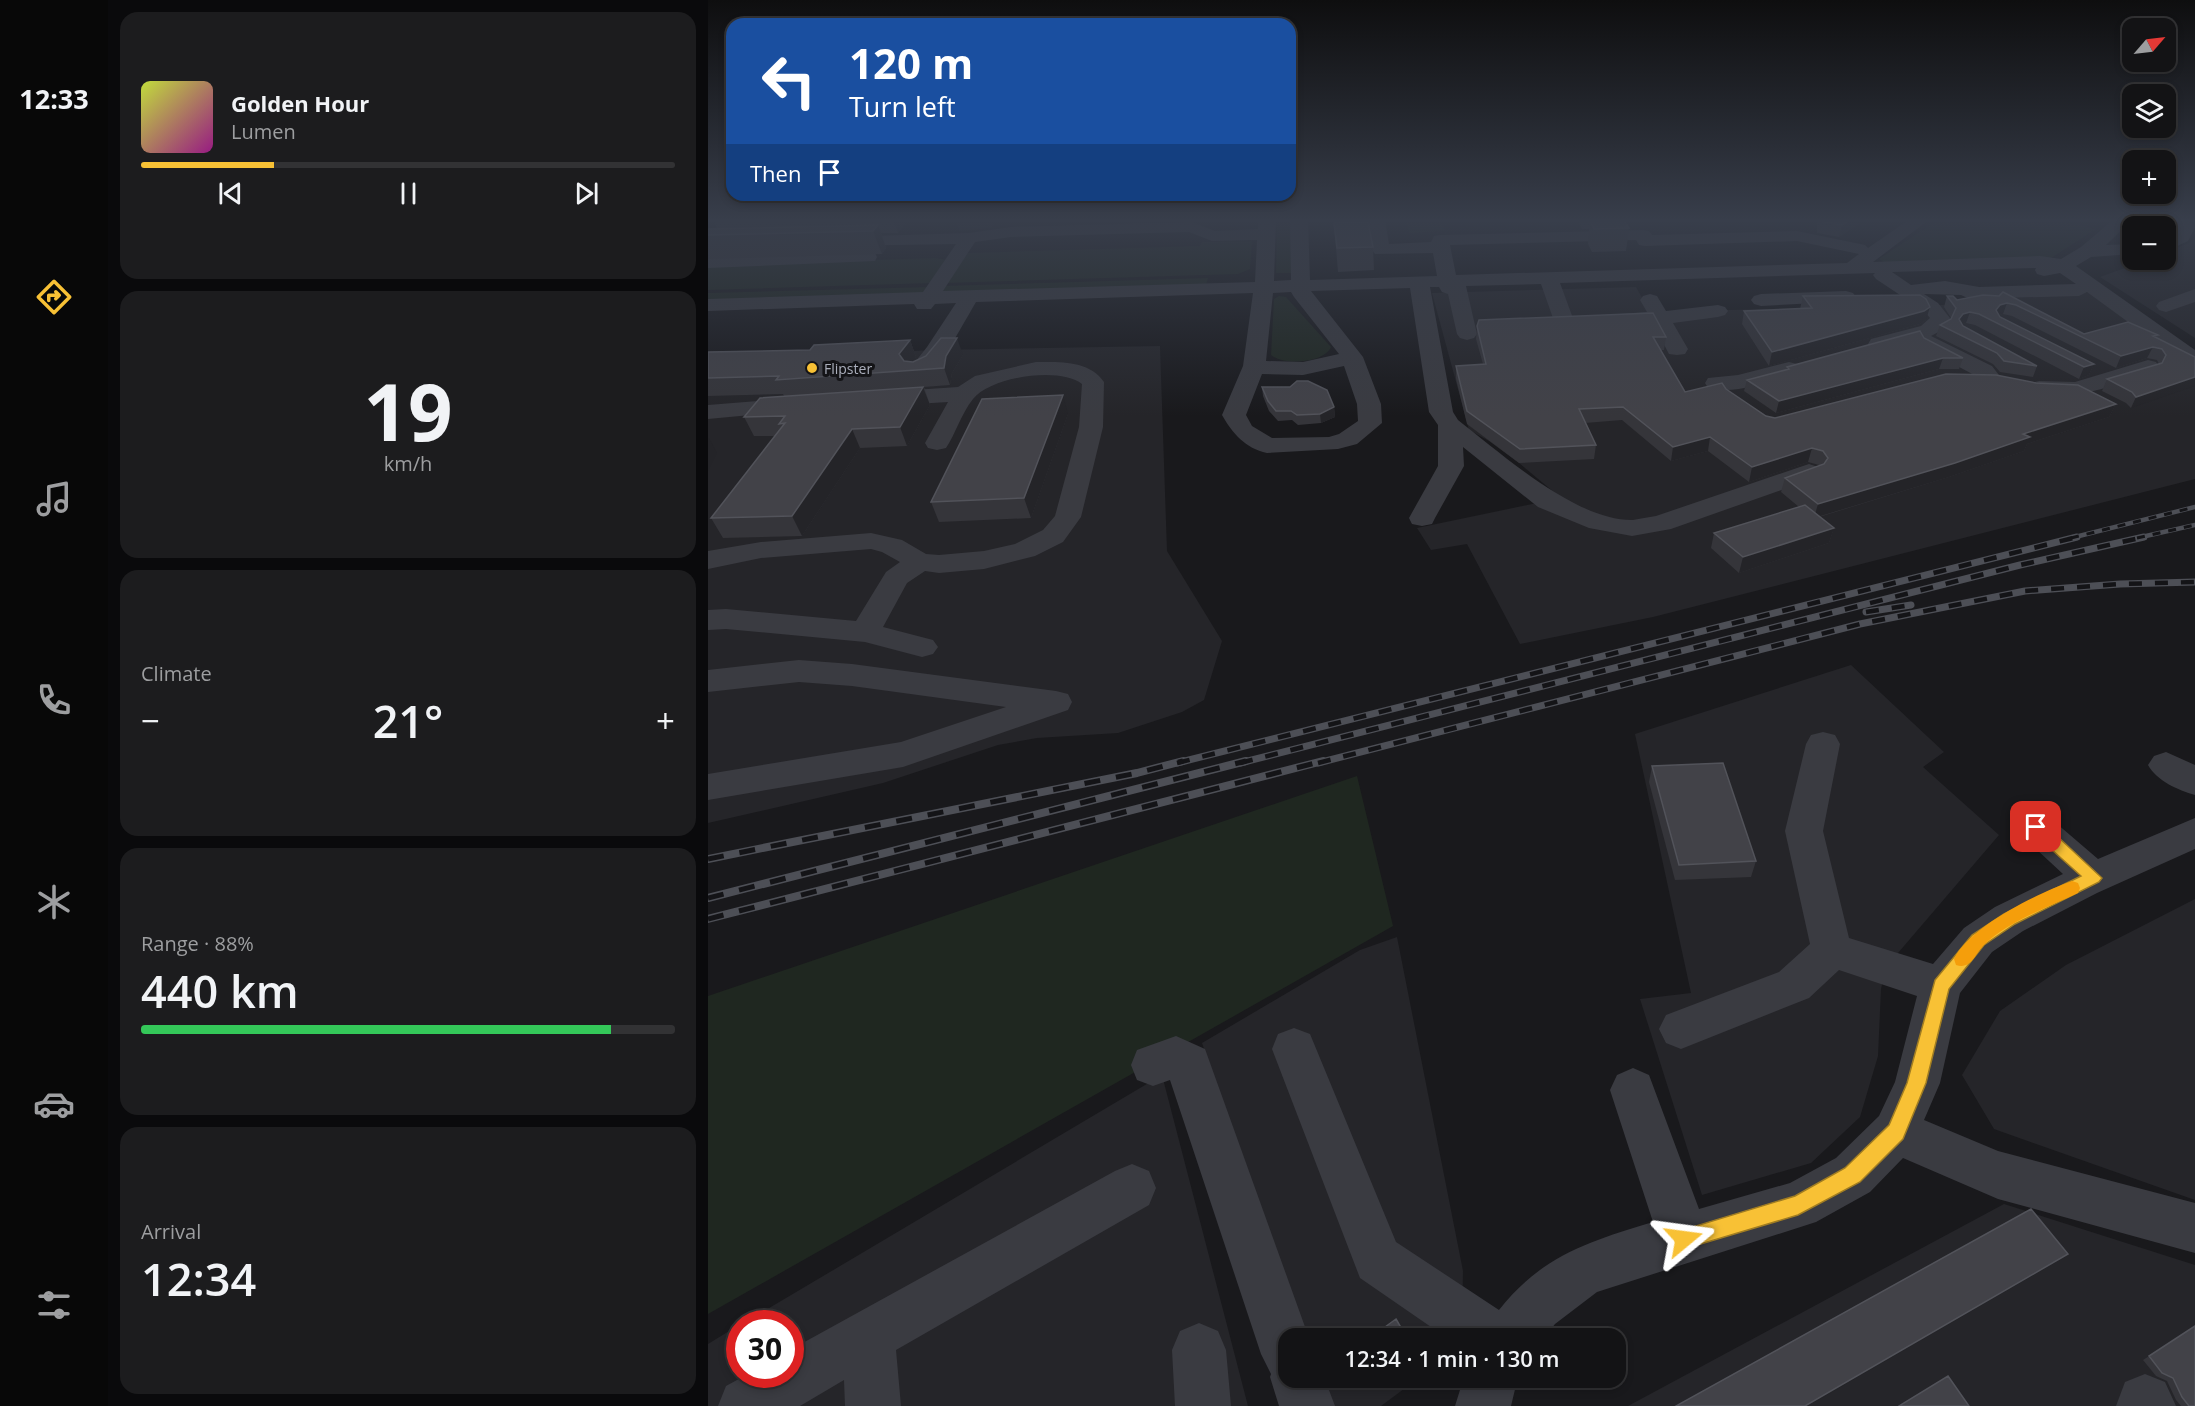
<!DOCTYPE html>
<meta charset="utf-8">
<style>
:root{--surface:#131315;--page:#1c1c1e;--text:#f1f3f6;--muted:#9d9ea0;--line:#323234;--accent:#f8c135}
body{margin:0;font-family:"Open Sans",sans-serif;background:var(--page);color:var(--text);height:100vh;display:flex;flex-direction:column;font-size:22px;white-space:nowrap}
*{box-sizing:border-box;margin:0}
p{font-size:20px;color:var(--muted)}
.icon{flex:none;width:33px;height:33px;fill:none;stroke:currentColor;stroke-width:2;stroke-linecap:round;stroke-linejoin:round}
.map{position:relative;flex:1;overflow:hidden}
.side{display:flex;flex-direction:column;gap:12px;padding:12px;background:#0a0a0c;width:600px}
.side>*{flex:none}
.top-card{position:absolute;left:18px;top:18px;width:570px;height:183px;border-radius:18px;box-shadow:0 3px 9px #0003,0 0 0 2px var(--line);background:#1a4fa0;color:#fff;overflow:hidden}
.needle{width:39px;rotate:62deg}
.buttons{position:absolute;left:1414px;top:18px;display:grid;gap:12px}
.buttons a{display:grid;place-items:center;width:54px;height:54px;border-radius:12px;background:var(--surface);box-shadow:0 3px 9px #0003,0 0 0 2px var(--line);font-size:30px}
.speed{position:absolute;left:18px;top:1310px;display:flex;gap:12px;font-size:30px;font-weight:700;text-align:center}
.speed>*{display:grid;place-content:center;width:78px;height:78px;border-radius:50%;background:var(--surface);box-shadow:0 3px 9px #0003,0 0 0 2px var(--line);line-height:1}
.speed .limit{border:9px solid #d22;background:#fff;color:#111}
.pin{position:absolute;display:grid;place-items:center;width:51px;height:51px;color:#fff;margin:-26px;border-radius:12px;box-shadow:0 3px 9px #0006}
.me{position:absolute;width:66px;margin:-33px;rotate:74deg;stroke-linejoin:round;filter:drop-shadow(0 0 4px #0008)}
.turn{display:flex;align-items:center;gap:21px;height:126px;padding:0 24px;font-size:27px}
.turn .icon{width:78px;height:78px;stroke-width:2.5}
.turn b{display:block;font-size:42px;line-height:51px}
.then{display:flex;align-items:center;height:57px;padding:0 24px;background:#0003;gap:12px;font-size:22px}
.big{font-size:45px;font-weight:600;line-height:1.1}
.side .tile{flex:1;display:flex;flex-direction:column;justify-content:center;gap:9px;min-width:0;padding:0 21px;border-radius:18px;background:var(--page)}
.side .dial{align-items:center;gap:0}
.dial b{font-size:78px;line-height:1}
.song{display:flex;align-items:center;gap:18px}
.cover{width:72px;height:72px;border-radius:9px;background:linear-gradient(135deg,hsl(70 70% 55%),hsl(310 70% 35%))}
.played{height:6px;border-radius:3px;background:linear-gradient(90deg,var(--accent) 25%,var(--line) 25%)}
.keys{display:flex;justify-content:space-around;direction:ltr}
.heat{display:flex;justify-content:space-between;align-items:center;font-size:33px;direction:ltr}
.charge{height:9px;border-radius:4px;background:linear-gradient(90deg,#34c759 88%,var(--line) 0)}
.trip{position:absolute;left:570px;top:1328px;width:348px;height:60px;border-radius:18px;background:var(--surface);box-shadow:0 3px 9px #0003,0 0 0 2px var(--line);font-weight:600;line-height:60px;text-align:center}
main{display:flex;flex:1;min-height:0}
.dock{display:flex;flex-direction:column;width:108px;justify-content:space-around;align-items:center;background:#080808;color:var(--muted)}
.dock .icon{width:42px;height:42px}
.dock .selected{color:var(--accent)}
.dock b{font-size:27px;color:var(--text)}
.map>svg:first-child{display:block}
.built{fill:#252529}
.green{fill:#1f2720}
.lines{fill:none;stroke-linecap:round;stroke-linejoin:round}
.minor{fill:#3a3b41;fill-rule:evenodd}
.rail-far2-casing{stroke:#4d4f56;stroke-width:4.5}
.rail-far1-casing{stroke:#4d4f56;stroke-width:7}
.rail-casing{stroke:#4d4f56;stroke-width:8}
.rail-far2{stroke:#141417;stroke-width:3;stroke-dasharray:8;stroke-linecap:butt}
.rail-far1{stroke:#141417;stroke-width:4.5;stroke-dasharray:13;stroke-linecap:butt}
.rail{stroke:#141417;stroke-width:5;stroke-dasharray:16;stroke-linecap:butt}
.wall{fill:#35353a}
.shaded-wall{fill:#242428}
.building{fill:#424248;stroke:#52535a;stroke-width:1.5}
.route{fill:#f8c135;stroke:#a17d22;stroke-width:1.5}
.slow{fill:#f59e0b}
.poi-dot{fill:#f8c135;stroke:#141417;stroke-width:2}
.labels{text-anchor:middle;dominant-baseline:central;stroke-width:6;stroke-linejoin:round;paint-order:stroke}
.far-poi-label{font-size:14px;fill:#abafbc;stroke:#141417;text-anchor:start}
</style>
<main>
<nav class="dock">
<b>12:33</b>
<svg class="icon selected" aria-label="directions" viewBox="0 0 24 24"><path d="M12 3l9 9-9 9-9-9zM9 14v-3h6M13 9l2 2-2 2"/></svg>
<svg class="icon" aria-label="music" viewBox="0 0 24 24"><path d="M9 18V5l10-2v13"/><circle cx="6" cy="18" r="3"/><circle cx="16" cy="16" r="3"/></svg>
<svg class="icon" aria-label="phone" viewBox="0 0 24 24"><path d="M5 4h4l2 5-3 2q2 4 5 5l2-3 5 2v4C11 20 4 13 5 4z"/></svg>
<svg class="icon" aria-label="climate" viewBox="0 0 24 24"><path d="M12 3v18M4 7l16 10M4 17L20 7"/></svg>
<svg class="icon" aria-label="car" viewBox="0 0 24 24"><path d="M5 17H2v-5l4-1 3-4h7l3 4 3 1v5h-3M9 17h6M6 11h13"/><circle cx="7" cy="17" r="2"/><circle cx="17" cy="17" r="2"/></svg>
<svg class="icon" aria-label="filters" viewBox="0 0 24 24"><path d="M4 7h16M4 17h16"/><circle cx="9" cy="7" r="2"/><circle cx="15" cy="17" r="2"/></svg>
</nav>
<section class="side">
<div class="tile">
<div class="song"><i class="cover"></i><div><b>Golden Hour</b><p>Lumen</p></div></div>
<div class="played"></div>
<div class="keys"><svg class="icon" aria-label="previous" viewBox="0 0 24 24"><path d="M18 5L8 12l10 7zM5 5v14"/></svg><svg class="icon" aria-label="pause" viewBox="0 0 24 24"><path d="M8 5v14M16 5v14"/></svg><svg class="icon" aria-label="next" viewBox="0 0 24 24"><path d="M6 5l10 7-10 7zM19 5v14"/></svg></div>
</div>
<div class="tile dial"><b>19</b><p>km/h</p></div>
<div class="tile"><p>Climate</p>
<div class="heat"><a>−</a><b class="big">21°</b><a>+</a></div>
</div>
<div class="tile"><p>Range · 88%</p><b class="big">440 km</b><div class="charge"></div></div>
<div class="tile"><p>Arrival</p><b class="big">12:34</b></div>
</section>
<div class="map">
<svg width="1487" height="1406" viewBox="0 0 1487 1406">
<rect width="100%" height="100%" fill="#19191c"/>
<!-- built -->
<path class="built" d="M1487,237v101l-95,-61 47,-17h19v-8l23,-9z
M928,287l14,25 329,-8 31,-9 82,-3 103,73v114l-542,138 -133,27 -53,-100 -36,6 -14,-22 144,-30 -42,-35 -30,-22 -20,-11 -37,-137z
M452,346l7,205 55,90 -18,59 -22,12 -64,21 -81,5 -39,7 -115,38 -175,40v-464l228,-9z
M1143,665l93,87 -21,15 76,68 -113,132 -5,22 -3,67 -18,61 -49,46 -109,32 -62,-196 51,-6 -56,-259z
M1487,899v301l-201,-71 -32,-54 38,-64 66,-46z
M689,937l66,334 -1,47 -8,20h-147l-105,-295 158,-93z
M454,1075l86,331h-540v-62l31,-19 1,49h50v-51h-46z
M1296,1204l191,61v141h-567z
M613,1377h99l-39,29h-49z"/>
<!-- green -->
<path class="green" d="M569,219h14l1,54h-16z
M698,219h35l4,12 -36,2z
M1231,219h115l42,10 -45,29 -163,6 -9,-5z
M544,241l-2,28 -12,5 -293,9 22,-30 233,-7 2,-4z
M227,258l12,2 -14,23 -225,7v-25z
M500,278l-2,7 -268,8 4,-7z
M222,287l-5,6 -217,7v-7z
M571,296l7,1 45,50c-7,16 -47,19 -60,8l3,-56z
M649,776l36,150 -685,388v-318z"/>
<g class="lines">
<!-- minor -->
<path class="minor" d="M550,219h18l-2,62 17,-1 -1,-61h18l2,61 127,-4 -4,-23 -58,1 -3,-4 -5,-31h18l4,25 42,-2 3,-6 6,-1 203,-5 6,1 3,4 145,-4 68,14 3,3 42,-29h20l-57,43 167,-6 21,3 20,-12 33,-28h19l-27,26 27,-1v10l-42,3 -15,9 119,84v17l-8,-2 -100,-73 -8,4 -82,2 -2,6h-14l-20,-9 -37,-1 14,9 12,15 -4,10 -15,8 61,30 10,13 -3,5 -8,2 -8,-2 -7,-8 -54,-29 -3,-5 3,-4 -43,12 -8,-1 -3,-5 3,-5 50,-13 9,-8 -6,-7 -48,-32 -3,-4 2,-2 -315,10 14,38 -3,4 -7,2 -7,-2 -3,-4 -13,-37 -75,2 11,48 -3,4 -7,2 -7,-2 -3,-4 -9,-40 -6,-2 -3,-5h-9l23,125 5,8c44,34 118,101 175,100 7,-1 15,-3 23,-4l144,-49 9,-3 9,3 4,5 -4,5 -147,52 -39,7 -43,-8 -51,-21 -75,-60 1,19 -29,52 -3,6 -10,2 -10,-2 -3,-6 29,-52v-41l-9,-13 -19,-124 -99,3 52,66 18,47 1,19 -25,21 -19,5 -71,4c-22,-5 -34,-19 -45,-38l21,-49 10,-73 -277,9c-9,15 -37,68 -51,74 -5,2 -9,1 -14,0l-3,-5 19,-24 29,-44 -21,1 -4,5h-14l-3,-5 -206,7v-12l215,-7 33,-48 -123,2 -3,-4 3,-4 6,-1 130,-4 42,-6 181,-5 23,9 43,-2zM481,232l23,9 45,-1 -2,42 -312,9 32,-49 36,-5zM928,240l3,5 6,1 152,-5 62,13 -12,9 -391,12 -6,-30zM1328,268l-1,2 2,4 7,2 16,-3 16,11 -97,3 -34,-6 -34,4 -19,-13zM583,292l3,5 45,57 -36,8 -37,-1 7,-68zM636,366l13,38 1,17 -19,13 -10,3 -57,1 -20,-12 -6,-11 16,-41 41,1z
M1461,219h21l5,8 -7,14 -22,10v-12l8,-5 4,-7z
M160,251l7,2 2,4 -2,4 -167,7v-12z
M1487,289v13l-29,10 -7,-2 -3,-4 3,-4z
M1138,291l7,2 3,4 -3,4 -92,5 -7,-2 -3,-4 3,-4 7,-2z
M942,294l7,2 9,15 52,-6 7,2 3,4 -3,4 -7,2 -45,6 15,26 -3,5 -8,1 -8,-1 -16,-30 -48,-1 -3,-4 3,-4 42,-3 -7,-12 3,-4z
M1440,360l8,2 3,5 -3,5c-40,12 -82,31 -125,21l-3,-5 3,-5 8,-2 36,1z
M328,362c24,0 53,-2 68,20l-1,45 -22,90 -18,25 -28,14 -51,13 -45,4 -14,-2 -18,12 -24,44 50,13 5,7 -5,7 -11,3 -57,-15 -139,-13 -18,1v-20l18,-1 130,12 30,-49 14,-10 -18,-10 -11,-3 -110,9 -53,11v-18l53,-9 110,-9 31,7 24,14 13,1 45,-4 31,-7 28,-14 12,-14 24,-89 3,-43c-22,-18 -92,-7 -109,15 -12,15 -17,34 -27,49l-9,2 -9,-2 -3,-5 23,-41 -65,4 -8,-2 -4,-5 4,-5 8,-2 75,-5 17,-11z
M1081,362l8,2 3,5 -3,5c-28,7 -60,21 -89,14l-3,-5 3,-5 30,-3z
M88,398l8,2 4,5 -4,5 -96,9v-14z
M91,660l53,4 204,27 12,3 4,8 -4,8 -165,57 -195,33v-26l193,-32 105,-35 -154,-21 -53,-4 -91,10v-22z
M1115,732l12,3 5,9 -17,87 26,107 84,26 31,-36 31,-21 68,-33 -40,-37 -6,-10 6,-10 13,-4 13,4 49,42 97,-41v31l-98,44 -74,38 -31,21 -32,41 -20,90 -16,37 74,31 197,52v50l-197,-54 -95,-41 -33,34 -54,30 -219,70 -42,32 -11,14h-97l-87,-60 -88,-229 6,-15 16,-6 16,6 86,208 103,68c42,-54 91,-69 154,-88l-43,-132 7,-15 16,-7 16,7 50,134 91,-26 46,-25 43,-42 16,-34 22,-86 -78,-26 -30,28 -128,51 -15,-6 -7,-14 7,-14 113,-43 31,-28 -25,-113 21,-87 5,-9z
M1458,752l29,13v30c-17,-5 -38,-14 -47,-30l6,-9z
M468,1036l29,13 104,289h-21v39h36l11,29h-56l-9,-29 1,-3 -10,-20 -91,-274 -17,6 -16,-6 -6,-15 6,-15z
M424,1164l17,7 7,17 -7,17 -253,145 5,56h-56l-1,-26 -44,26h-82l8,-20 22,-12h42v-24l325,-179z
M491,1323l19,8 8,19 5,56h-56l-3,-56 8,-19z
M1437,1374l20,8 11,24h-60l9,-24z
M756,1377h54l-7,29h-56z"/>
<!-- rail-far2 casing -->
<g class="rail-far2-casing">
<path id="rail-far2" d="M1363,538l124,-31
M1429,538l58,-13"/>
</g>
<!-- rail-far1 casing -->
<g class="rail-far1-casing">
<path id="rail-far1" d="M1158,612l45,-7
M469,763l900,-226
M532,763l780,-198 124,-28
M610,763l542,-139 165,-33 95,-7 75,-2"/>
</g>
<!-- rail casing -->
<g class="rail-casing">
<path id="rail" d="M0,859l429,-86 46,-12
M0,898l538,-137
M0,919l615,-158"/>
</g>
<!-- rail-far2 -->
<use href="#rail-far2" class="rail-far2"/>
<!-- rail-far1 -->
<use href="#rail-far1" class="rail-far1"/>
<!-- rail -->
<use href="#rail" class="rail"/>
</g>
<!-- wall -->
<path class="wall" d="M5,219h195l-10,14h-17l5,15 -4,6 -174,5v-30h9z
M869,219h38l14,9 -3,23 -34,1 -4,-8 1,-15h-7z
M1109,219h49l-27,18 -22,-4z
M626,223l39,24 1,23 -36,2z
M1095,296l123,24 -6,4 -151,42 -27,-42 2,-13 56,-2z
M1239,296l10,4 42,-4 85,38 72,4 35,18 -60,52 -5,-5 -24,-12 5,-12 52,-15 -2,-4 -10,-2 -31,10 -104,-52 -9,-2 -4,1 1,2 94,47 -5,11 -10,4 -104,-54 -9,-2 -4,1 1,2 74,40 -4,11 -33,-5 -7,-8 -57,-28 4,-11 11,-6v-1l-7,-11z
M769,326l189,11 -2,13h-3l24,42 41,-3 40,27 9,2 341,-14 -7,13 -82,27 -3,7 -75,26 -130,40 15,11 -5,15 -90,30 -28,-25 3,-15 85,-26 -18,-15 4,-14 34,-12v-1l-11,-3 -59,20 -41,-31 -37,10 -49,-41 -37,3 11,22 -2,14 -75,4 -52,-39 -11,-45v-13l27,-2 -7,-25z
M1216,338l39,20 -4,11h-20l-163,44 -32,-22 3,-11 40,-11v-2z
M202,340l6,17 -4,5 51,-7 -11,18 -2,12 -26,2 6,18 -23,41 -47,2 -58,88 -79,2 -12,-20 65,-82h-22l-10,-19 40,-21 -1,-2 -75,2v-44l102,-2z
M554,387l72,20 1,10 -14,6 -23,2 -6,-5 -14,1 -9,-10 -6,-15z
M360,414l-37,104 -92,4 -8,-20z
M944,766l104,95 -5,16 -76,3 -26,-98z
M1487,1326v80h-14l-5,-6 -9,-19 -11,-5 -13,-16z"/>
<!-- shaded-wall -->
<path class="shaded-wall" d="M185,219h15l-10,14z
M248,219h40l-5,9 -32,3z
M1144,219h14l-27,18 3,-12z
M170,225l8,23 -4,6 -9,-23z
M1299,303l-4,11 -7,2v-6l4,-5z
M1222,307l-4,13 -6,4 -151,42 3,-14z
M1262,312l-4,11 -7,2v-6l4,-5z
M249,338l6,17 -11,18 -2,12 -6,-17 2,-12z
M202,340l6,17 -10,14 -7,-17z
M1445,347l-6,11 -31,10 5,-12z
M1235,358l-4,11 -163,44 3,-12z
M1386,364l-5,11 -10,4 5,-12z
M1487,377v9l-64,22 5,-11z
M215,387l7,18 -23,41 -7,-19z
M355,395l5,19 -37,104 -7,-20z
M1408,404l-7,13 -82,27 -3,7 -75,26 -135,41 4,-14 205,-70z
M626,407l1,10 -14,6 -1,-9z
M144,429l8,19 -58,88 -10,-20z
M1002,437l-2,14 -37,10 2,-14z
M1,438l8,15 -9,18v-31z
M1104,448l-4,14 -59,20 3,-15z
M1126,528l-5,15 -90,30 4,-16z
M1360,1254l-5,4 -255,148h-3z"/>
<!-- building -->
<path class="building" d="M874,219h33v1l-33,1z
M1112,219h32l-10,6 -22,-4z
M916,220l5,8 -35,1 -4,-8z
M660,222l5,25 -36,1 -3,-25z
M170,225l-5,6 -165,4v-6z
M1295,292l81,42 44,-12 30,13 -5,1 42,21v20l-59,20 -4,-5 -25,-13 55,-16 4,-8 -4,-6 -9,-2 -32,9 -105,-51 -9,-2 -7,2 -4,5 4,7 94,47 -10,3 -105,-53 -9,-2 -7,2 -4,5 4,7 74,40 -33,-5 -7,-8 -57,-28 11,-6 5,-11 -9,-12h6l4,4 26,-5 16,1z
M1212,295l6,4 4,8 -6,4 -152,41 -28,-41 68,-3 -9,-12z
M945,313l13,24h-13l32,55 37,-9 4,6 40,27 9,2 171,-44 50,1 40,8 42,2 38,19 -93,30 7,3 -75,26 -137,41 -33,-26 39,-14 4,-6 -5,-7 -11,-3 -60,19 -42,-30 -37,10 -50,-40 -44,2 17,36 -76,4 -53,-38 -11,-45 30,-2 -9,-38 2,-6z
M1212,331l4,7 39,20h-20l-164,43 -32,-21 42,-11 -2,-2z
M233,338h16l-11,18 -2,12 -168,12 3,-4 -71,2v-26l102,-2 4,-5 96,-5 -11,14 5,7 9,1 13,-6z
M589,381h11l19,9 7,17 -14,7 -23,1 -6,-4h-15l-8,-10 -6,-14h28z
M215,387l-23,40 -48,2 -60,87 -81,2 74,-95 -6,1 6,-8 -41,1 16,-19z
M355,395l-39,103 -93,4 51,-103z
M1097,505l29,23 -91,29 -29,-24z
M1015,763l33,98 -77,4 -27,-99z
M1323,1209l37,45 -263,152h-129z
M688,1319l11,19h-37z
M1487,1326v80h-6l-7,-9 -9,-19 -11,-5 -13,-17z
M1240,1376l21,30h-70z"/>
<!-- sky -->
<linearGradient id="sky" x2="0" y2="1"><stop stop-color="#0e0e0f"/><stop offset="0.53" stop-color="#383e4b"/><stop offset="1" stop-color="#383e4b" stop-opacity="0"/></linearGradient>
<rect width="1487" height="416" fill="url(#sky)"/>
<!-- route -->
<path class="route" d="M1328,821l6,1 60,56 -3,4 -84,42 -31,21 -35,44 -23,94 -23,56 -43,43 -62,33 -114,34 -8,-3 -3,-7 3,-7 119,-36 50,-28 44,-43 18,-42 28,-103 37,-45 32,-21 77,-38 -50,-45 -2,-4 2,-5z"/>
<!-- slow -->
<path class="slow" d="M1364,881l6,2 2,5 -2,5c-31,15 -69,28 -94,52 -9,9 -13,25 -28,20l-2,-6c15,-32 84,-66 118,-78z"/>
<!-- markers -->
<circle class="poi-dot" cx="104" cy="368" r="6"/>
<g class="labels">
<!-- far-poi labels -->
<g class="far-poi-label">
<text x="116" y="368">Flipster</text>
</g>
</g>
</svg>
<div class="buttons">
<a><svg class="needle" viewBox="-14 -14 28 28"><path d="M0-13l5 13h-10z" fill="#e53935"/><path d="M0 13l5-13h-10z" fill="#9d9ea0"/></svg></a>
<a><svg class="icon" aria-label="layers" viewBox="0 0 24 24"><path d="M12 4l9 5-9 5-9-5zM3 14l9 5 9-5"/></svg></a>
<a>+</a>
<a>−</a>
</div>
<div class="speed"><div class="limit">30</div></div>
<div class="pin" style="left:1328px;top:827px;background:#d93025"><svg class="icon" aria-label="arrive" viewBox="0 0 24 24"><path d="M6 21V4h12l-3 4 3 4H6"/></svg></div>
<svg class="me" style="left:976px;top:1239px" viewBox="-20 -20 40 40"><path d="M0-17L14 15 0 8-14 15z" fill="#f8c135" stroke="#fff" stroke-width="4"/></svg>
<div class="trip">12:34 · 1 min · 130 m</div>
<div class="top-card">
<div class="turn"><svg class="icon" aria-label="left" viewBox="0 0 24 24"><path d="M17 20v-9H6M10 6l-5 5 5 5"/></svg><div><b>120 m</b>Turn left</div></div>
<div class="then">Then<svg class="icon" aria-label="arrive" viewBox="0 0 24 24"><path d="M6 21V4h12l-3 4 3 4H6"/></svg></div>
</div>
</div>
</main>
